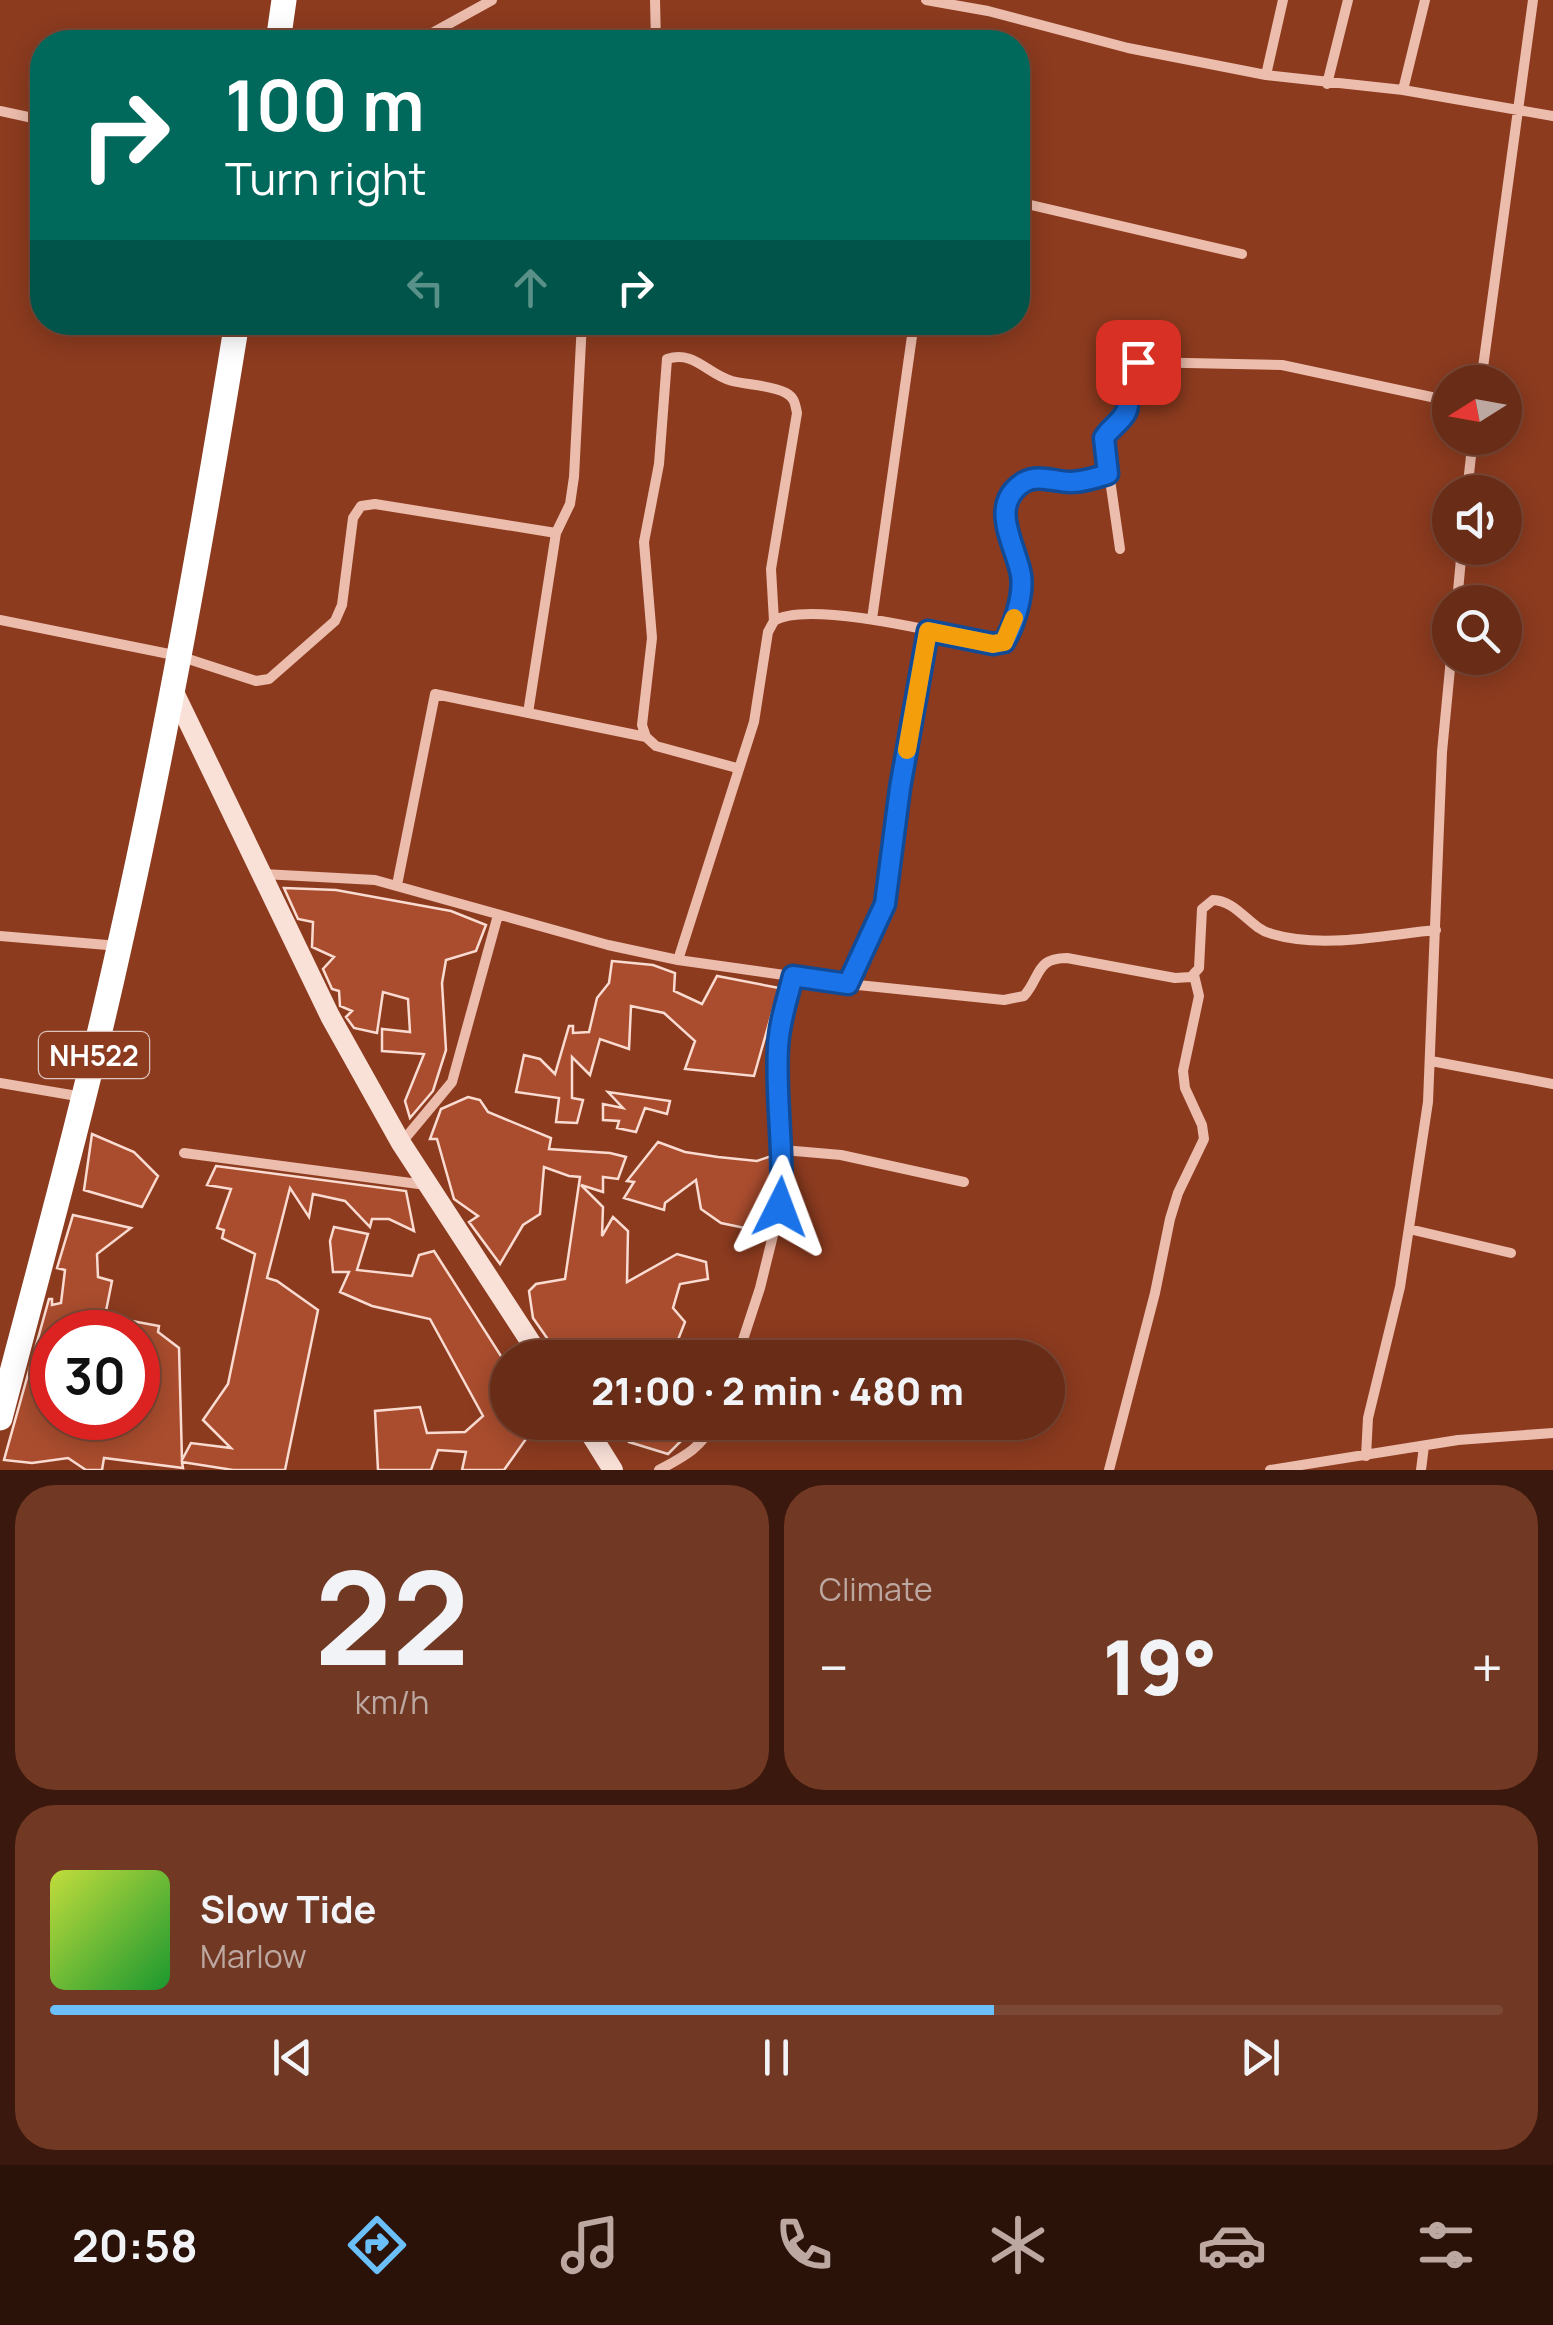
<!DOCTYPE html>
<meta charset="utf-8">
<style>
:root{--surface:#692c17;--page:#713824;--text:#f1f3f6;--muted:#bda7a1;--line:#7c4836;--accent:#6cc0fa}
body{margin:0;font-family:Manrope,sans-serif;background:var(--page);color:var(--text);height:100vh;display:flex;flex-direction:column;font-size:38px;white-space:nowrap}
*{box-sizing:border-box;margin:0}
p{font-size:32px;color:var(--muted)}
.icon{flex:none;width:55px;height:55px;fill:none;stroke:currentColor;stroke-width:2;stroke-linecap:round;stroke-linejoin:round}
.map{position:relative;height:1470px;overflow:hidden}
.sheet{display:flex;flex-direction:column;gap:15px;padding:15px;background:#3a180d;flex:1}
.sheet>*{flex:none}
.top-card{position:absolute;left:30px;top:30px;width:1000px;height:305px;border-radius:40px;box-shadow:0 5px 25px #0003,0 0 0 2px var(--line);background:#00695c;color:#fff;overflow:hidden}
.needle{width:65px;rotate:259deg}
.tools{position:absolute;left:1432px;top:365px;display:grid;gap:20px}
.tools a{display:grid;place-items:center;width:90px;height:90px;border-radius:50%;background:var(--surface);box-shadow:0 5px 25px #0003,0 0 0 2px var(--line);font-size:50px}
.speed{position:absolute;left:30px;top:1310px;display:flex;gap:20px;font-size:50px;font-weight:700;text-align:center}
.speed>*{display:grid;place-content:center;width:130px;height:130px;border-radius:50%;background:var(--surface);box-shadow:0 5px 25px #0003,0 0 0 2px var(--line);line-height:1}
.speed .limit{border:15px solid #d22;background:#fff;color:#111}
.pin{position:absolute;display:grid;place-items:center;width:85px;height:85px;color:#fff;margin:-42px;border-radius:20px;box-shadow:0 5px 15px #0006}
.me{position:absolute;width:110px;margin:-55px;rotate:3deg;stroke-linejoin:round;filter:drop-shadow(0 0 8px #0008)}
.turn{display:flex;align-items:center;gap:35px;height:210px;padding:0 30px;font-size:45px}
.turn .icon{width:130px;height:130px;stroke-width:2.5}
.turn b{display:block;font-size:70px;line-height:85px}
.lanes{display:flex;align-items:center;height:95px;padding:0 30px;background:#0003;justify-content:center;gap:50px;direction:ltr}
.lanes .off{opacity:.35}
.big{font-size:75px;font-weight:800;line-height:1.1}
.sheet .widget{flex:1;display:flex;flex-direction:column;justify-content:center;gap:15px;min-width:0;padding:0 35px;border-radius:40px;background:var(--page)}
.sheet .dial{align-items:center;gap:0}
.dial b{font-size:130px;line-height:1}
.song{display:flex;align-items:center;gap:30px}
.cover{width:120px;height:120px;border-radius:15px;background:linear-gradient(135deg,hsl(70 70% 55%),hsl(130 70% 35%))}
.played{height:10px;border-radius:5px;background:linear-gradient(90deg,var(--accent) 65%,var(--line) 65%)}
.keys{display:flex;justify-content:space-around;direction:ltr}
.heat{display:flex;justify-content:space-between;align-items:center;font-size:55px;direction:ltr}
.sheet .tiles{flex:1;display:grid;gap:15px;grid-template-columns:1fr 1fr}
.widget:last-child{grid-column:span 2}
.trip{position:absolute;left:490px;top:1340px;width:575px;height:100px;border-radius:50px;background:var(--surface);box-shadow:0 5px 25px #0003,0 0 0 2px var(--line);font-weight:800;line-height:100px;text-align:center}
.dock{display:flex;height:160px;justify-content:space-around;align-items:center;background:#2a1209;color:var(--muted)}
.dock .icon{width:70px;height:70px}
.dock .selected{color:var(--accent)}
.dock b{font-size:45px;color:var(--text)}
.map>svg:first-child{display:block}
.building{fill:#aa4d2e;stroke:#f9dbd1;stroke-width:2.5;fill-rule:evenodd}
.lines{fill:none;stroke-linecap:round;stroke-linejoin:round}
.street{stroke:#ecbcac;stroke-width:10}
.secondary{stroke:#f9e1d8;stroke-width:20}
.highway{stroke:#fff;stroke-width:25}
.route-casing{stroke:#114b97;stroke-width:25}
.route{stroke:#1a73e8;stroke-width:18}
.slow{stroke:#f59e0b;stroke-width:18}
.labels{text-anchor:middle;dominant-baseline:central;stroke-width:10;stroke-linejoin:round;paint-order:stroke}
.shield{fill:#8c3b1f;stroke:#dcc4bc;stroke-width:2.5}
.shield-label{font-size:28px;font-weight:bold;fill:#fff}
</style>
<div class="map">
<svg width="1553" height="1470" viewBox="0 0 1553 1470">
<rect width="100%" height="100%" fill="#8c3b1f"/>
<!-- building -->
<path class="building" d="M284,888l52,2 115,21 35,14 -10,26 -30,9 -4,23 4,67 -13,41 -23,27 -5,-17 19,-47 -42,-3v-22l28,3 -2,-33 -25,-7 -6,41 -23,-5 -8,-11 6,-6 -12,-5 -1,-15 -7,-2 -9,-20 11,-12 -22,-10 1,-25 -15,-3z
M612,961l41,4 22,8 -1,18 28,13 15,-28 62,12 -25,88 -69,-7 10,-28 -31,-28 -33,-7 -2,43 -29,-10 -10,36 -18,-18v41l11,2 -6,23 -21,-1 3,-24 -43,-6 8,-37 16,4 15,15 14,-48h4v7l16,-1 8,-34 12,-15z
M608,1092l62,9 -3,13 -22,-6 -9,24 -19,-4 2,-7 -16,-1v-16l20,4z
M468,1097l12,3 8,12 63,26 -2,11 61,4 16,4 -8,22 -15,-2v15l-22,-7 22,22 -1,29 11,-19 15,14 -1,51 50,-28 29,8 2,17 -28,5 -7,24 12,14 -13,33 -21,-6 -4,9h-86l-28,-40 -4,-27 7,-7 29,-5 15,-102 -11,-1 -25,-9 -4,47 -17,11 -23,39 -31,-42 9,-6 -24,-17 -17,-60h-7l11,-30z
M92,1134l42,18 24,24 -16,31 -58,-17z
M658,1142l27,10 33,5 39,4 17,-6 -10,77 -43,-9 -20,-14 -5,-29 -31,23 -1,7 -40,-12 10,-16 -7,-1z
M216,1166l190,25 8,40 -25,-12h-17l-2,8 -25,-26 -32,-7 -4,23 -19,-29 -23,90 10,3 41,29 -33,160h-52l-51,-8 1,6 -79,-10 -2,12h-16l-18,-12 -36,5 -28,-3 45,-161h3v6l9,-2 4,-33 -8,-2 16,-53 58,13 -34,26 1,23 14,4 -7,35 54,10 -1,6 21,16 3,112 9,-17 40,5 -28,-28 25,-36 27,-130 -33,-16 2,-8 -7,-2 14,-39 -24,-4zM52,1332h86v86h-86z
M334,1227l34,7 -11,36 55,6 7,-21 15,-4 74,116v55h30l-34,48h-42l4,-18 -28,-2 -7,20h-53l-3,-59 45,-4 7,26 38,-1 18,-16 -53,-97 -58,-13 -32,-14 9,-20h-16l-3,-31z
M632,1422h68l-32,32 -39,-12z"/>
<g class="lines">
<!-- street -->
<path class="street" d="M655,0l1,42
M926,0l62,11 140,37 138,27 137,15 150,26
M416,42l76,-42
M1266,75l17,-75
M1327,84l21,-84
M1403,90l22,-90
M0,111l42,9
M1018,202l224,52
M1481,382l52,-382
M1467,492l6,-54
M1120,549l-16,-111c6,-11 23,-20 24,-33 2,-15 -7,-25 -1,-41l11,-2 144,3 168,36
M1457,602l5,-54
M872,619l42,-297
M0,620l179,36 77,25 13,-2 66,-58 7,-16 11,-87 8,-12 14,-2 181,29
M528,713l28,-180 14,-29 4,-27 8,-155
M737,768l-81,-22 -10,-9 -4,-12 10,-87 -8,-96 15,-78 8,-105c27,-9 40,15 65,22 17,4 39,4 54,12 9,5 9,11 11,20l-26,156 3,52
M263,874l112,6 233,65 70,15 170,24 156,16 20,-4c17,-19 11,-38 43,-38l108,20 16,-1 8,-9 3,-59 11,-9c25,1 36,28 59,34 51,15 112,1 164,-4
M397,885l38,-191 211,43
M0,936l119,10
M678,960l76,-238 14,-90 6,-11c34,-22 175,14 219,23l11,-2c10,-16 20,-47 17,-67 -5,-30 -34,-70 3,-93 14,-8 31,0 46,0 13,0 25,-4 38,-8
M848,984l37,-80 15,-116 28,-157
M1431,1061l122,23
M0,1083l83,14
M402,1142l50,-60 46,-167
M783,1150l58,5 123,27
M184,1153l242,32
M1409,1229l102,24
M737,1358l23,-70 20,-81 3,-57 -5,-101 15,-73
M1366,1456l2,-38 32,-131 28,-185 14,-350 9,-94
M659,1470c24,-13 43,-22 55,-48
M1109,1470l46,-177 15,-74 8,-26 26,-54 -2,-14 -17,-37 -2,-17 16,-75 -5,-21
M1270,1470l188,-30 95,-7
M1421,1470l3,-24"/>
<!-- secondary -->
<path class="secondary" d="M172,688l158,328 71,127 140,215
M583,1422l30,48"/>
<!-- highway -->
<path class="highway" d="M278,42l6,-42
M0,1418c41,-157 84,-312 119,-470 47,-207 84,-416 118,-626"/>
</g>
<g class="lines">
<!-- route casing -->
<g class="route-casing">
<path id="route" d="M780,1207c5,-54 -5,-107 -2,-160 1,-24 9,-47 15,-71l55,8 37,-80 15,-116 28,-157 65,13 11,-2c10,-16 20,-47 17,-67 -5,-30 -34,-70 3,-93 14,-8 31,0 46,0 13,0 25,-4 38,-8l-4,-36c6,-11 23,-19 24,-33 1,-15 -7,-25 0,-41l10,-2"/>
</g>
<!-- route -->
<use href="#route" class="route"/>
<!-- slow -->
<path class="slow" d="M907,750l21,-119 65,13 11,-2 10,-24"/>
</g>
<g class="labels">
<!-- shield labels -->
<rect class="shield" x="39" y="1032" width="110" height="46" rx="8"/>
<g class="shield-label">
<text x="94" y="1055">NH522</text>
</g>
</g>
</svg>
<div class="tools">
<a><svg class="needle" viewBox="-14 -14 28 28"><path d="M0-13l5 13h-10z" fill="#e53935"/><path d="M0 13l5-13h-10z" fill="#bda7a1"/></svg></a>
<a><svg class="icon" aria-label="sound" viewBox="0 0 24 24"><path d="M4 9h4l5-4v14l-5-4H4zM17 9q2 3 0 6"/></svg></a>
<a><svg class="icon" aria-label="search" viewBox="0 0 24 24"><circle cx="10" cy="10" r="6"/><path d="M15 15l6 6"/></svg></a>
</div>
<div class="speed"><div class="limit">30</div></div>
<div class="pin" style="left:1138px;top:362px;background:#d93025"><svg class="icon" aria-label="arrive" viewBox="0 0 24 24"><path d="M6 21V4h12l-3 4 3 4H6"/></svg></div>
<svg class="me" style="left:780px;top:1207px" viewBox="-20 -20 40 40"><path d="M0-17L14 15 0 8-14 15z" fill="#1a73e8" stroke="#fff" stroke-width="4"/></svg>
<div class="trip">21:00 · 2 min · 480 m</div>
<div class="top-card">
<div class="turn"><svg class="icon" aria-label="right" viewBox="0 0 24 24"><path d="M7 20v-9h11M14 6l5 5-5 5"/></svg><div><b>100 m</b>Turn right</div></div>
<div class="lanes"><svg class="icon off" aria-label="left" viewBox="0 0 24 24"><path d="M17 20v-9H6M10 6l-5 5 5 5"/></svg><svg class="icon off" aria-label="ahead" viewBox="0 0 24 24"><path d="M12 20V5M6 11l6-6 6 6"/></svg><svg class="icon" aria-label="right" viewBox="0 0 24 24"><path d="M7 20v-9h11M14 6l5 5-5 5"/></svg></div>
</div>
</div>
<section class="sheet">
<div class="tiles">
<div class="widget dial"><b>22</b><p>km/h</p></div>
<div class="widget"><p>Climate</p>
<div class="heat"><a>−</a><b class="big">19°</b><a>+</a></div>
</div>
<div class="widget">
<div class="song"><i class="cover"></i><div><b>Slow Tide</b><p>Marlow</p></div></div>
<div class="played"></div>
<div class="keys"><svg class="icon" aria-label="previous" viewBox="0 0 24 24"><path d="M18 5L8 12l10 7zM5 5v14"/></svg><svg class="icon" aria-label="pause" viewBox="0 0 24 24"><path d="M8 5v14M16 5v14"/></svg><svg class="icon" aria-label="next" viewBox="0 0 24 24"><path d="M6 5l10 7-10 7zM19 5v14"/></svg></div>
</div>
</div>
</section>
<nav class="dock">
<b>20:58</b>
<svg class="icon selected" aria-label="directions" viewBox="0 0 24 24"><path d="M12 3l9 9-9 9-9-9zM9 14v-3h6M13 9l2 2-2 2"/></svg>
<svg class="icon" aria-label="music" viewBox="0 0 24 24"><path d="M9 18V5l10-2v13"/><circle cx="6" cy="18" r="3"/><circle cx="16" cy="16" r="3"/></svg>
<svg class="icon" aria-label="phone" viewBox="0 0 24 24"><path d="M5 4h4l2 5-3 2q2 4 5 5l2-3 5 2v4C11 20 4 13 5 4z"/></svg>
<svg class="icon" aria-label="climate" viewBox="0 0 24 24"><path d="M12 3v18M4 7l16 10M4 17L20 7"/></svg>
<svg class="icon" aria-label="car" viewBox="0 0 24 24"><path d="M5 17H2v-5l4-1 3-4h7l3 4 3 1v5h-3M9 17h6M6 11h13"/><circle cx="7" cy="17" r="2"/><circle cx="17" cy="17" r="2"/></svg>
<svg class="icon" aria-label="filters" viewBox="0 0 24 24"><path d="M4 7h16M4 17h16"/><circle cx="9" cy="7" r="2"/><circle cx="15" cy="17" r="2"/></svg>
</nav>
